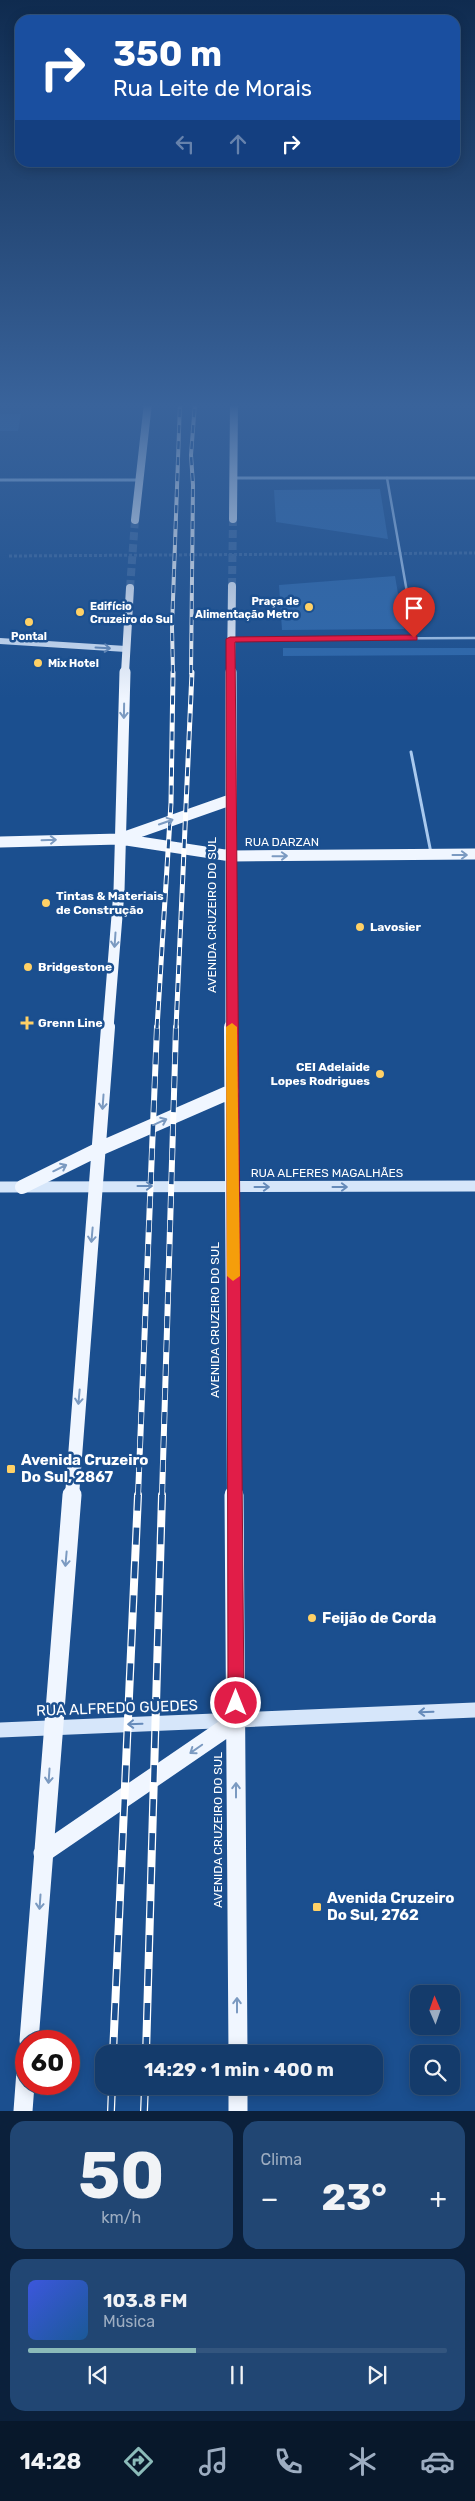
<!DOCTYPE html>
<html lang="pt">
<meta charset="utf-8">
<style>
:root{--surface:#143b6b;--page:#214673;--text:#f1f3f6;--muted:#9dadc1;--line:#33557e;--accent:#8bbbb9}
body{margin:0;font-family:Rubik,sans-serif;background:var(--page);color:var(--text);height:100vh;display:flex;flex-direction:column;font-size:19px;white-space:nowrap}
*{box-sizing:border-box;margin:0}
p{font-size:16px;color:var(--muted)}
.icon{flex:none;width:28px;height:28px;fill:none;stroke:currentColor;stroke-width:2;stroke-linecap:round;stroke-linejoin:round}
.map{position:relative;height:2111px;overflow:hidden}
.drawer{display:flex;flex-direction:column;gap:10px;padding:10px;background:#0b203b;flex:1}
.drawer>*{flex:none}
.banner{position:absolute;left:15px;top:15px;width:445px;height:152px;border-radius:15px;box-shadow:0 2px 12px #0003,0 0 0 1px var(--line);background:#1a4fa0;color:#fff;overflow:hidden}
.needle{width:32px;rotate:358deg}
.buttons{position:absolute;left:410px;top:1985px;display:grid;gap:10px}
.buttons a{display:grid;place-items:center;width:50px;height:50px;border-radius:10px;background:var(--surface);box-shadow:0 2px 12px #0003,0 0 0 1px var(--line);font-size:25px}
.speed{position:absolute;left:15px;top:2030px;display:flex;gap:10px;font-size:25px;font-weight:700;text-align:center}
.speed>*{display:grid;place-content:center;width:65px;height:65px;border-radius:50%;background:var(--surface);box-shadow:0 2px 12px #0003,0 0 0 1px var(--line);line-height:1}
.speed .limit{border:8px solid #d22;background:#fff;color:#111}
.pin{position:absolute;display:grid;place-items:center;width:42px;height:42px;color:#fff;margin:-51px -21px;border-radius:50% 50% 50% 0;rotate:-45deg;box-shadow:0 0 5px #0007}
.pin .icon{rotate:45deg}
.me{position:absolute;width:55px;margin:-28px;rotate:0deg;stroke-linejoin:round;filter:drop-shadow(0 0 4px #0008)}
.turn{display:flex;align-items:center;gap:18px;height:105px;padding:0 15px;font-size:22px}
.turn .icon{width:65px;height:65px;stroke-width:2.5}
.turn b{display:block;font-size:35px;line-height:42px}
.lanes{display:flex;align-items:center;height:48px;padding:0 15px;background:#0003;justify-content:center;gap:25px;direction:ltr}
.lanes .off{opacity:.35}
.big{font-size:38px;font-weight:700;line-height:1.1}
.drawer .card{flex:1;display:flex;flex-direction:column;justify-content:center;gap:8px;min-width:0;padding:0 18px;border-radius:15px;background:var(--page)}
.drawer .dial{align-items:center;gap:0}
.dial b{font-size:65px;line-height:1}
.song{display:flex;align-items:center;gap:15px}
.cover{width:60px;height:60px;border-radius:8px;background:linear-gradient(135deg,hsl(230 70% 55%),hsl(210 70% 35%))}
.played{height:5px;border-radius:2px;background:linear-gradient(90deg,var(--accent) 40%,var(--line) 40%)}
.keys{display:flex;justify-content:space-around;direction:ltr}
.heat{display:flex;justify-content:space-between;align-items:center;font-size:28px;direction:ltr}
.drawer .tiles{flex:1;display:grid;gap:10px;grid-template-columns:1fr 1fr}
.card:last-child{grid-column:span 2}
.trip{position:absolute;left:95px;top:2045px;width:288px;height:50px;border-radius:15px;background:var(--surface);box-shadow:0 2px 12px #0003,0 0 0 1px var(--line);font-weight:700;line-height:50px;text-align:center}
.tab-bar{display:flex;height:80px;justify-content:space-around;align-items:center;background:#08182b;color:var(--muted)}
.tab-bar .icon{width:35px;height:35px}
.tab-bar .active{color:var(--accent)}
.tab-bar b{font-size:22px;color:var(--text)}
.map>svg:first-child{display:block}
.green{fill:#2e69ad}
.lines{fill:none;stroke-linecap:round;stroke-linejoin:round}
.street-tunnel{stroke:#3d69a0;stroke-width:3;stroke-dasharray:3 2;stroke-linecap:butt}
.primary-tunnel{stroke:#3d69a0;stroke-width:8;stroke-dasharray:8 4;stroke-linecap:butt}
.lane-far1{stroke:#a9c9ee;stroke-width:2.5}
.lane{stroke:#a9c9ee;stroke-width:3}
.street{stroke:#a9c9ee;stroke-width:3}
.secondary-far2{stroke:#d6e6fa;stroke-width:6}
.secondary-far1{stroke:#d6e6fa;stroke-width:11}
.secondary{stroke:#d6e6fa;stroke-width:15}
.primary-far3{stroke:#f0f6ff;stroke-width:8}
.primary-far2{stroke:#f0f6ff;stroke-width:11}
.primary-far1{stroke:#f0f6ff;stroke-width:14}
.primary{stroke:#f0f6ff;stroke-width:19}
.rail-far3-casing{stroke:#fff;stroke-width:4}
.rail-far2-casing{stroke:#fff;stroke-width:5}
.rail-far1-casing{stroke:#fff;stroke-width:6}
.rail-casing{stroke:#fff;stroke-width:8}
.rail-far3{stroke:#1b4f8f;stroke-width:2.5;stroke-dasharray:8;stroke-linecap:butt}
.rail-far2{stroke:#1b4f8f;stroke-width:3;stroke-dasharray:9;stroke-linecap:butt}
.rail-far1{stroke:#1b4f8f;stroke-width:4.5;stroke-dasharray:12;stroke-linecap:butt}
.rail{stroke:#1b4f8f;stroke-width:5.5;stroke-dasharray:17;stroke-linecap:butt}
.oneway{stroke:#668bba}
.oneway2{stroke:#7b9ac1}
.route{fill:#e11d48;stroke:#92132f}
.slow{fill:#f59e0b}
.poi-dot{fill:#ffd166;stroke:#1b4f8f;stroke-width:2}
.labels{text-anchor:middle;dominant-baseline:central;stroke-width:5;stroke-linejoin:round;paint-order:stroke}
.far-poi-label{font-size:11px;font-weight:bold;fill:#fff;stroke:#1b4f8f;text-anchor:start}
.street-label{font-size:12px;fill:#fff;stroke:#1b4f8f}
.poi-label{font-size:12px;font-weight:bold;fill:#fff;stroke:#1b4f8f;text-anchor:start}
.near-poi-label{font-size:15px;font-weight:bold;fill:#fff;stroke:#1b4f8f;text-anchor:start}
.near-street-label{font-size:15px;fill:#fff;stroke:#1b4f8f}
</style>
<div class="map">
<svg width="475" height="2111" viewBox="0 0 475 2111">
<rect width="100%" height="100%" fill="#1b4f8f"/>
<!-- green -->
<path class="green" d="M0,414h21l-3,17h-18z
M380,489l8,50 -112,-17 -2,-32z
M395,576l9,53 -122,1 -3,-45z
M283,648h192v7l-192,1z"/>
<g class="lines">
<!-- street-tunnel -->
<path class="street-tunnel" d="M9,556l466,-3"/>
<!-- primary-tunnel -->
<path class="primary-tunnel" d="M232,586l1,-67
M130,588l5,-68"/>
<!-- lane-far1 -->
<path class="lane-far1" d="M387,478l28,160
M233,639l242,-1"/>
<!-- lane -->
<path class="lane" d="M411,752l20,101"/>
<!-- street -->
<path class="street" d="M234,478h241
M0,480h138"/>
<!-- secondary-far2 -->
<path class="secondary-far2" d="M0,641l126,8"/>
<!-- secondary-far1 -->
<path class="secondary-far1" d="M0,1187l475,-1"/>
<!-- secondary -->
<path class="secondary" d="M0,1730l475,-20"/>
<!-- primary-far3 -->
<path class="primary-far3" d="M233,519l1,-116
M135,520l13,-117
M125,673l5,-85
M231,673l1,-87"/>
<!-- primary-far2 -->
<path class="primary-far2" d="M231,672v356
M122,838l108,-38
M0,842l120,-3 111,17 244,-2
M108,1028l11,-137 6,-219"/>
<!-- primary-far1 -->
<path class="primary-far1" d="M231,1027l3,469
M22,1187l77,-38 133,-58
M72,1496l36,-469"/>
<!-- primary -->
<path class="primary" d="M234,1495l4,559
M43,1853l193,-132
M29,2041l43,-546
M238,2086v25
M23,2111l3,-40"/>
<!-- rail-far3 casing -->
<g class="rail-far3-casing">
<path id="rail-far3" d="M173,673l-1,-45 8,-225
M191,673l2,-188 -2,-30 4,-52"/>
</g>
<!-- rail-far2 casing -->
<g class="rail-far2-casing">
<path id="rail-far2" d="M157,1028l14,-225 2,-131
M176,1028l16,-356"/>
</g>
<!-- rail-far1 casing -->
<g class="rail-far1-casing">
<path id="rail-far1" d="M138,1496l19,-469
M162,1496l14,-469"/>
</g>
<!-- rail casing -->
<g class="rail-casing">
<path id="rail" d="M113,2054l25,-559
M146,2054l16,-559
M111,2111l1,-25
M144,2111l1,-25"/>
</g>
<!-- rail-far3 -->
<use href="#rail-far3" class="rail-far3"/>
<!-- rail-far2 -->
<use href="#rail-far2" class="rail-far2"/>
<!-- rail-far1 -->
<use href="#rail-far1" class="rail-far1"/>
<!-- rail -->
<use href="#rail" class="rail"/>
</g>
<!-- one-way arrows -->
<defs><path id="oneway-shaft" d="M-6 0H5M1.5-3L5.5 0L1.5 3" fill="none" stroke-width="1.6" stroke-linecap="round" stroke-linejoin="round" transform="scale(1.25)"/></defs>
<g class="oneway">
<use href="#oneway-shaft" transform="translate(103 648) rotate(3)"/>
<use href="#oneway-shaft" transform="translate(145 1186)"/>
<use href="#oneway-shaft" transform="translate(262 1187)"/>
<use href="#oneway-shaft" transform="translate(340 1187)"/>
<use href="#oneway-shaft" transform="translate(426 1712) rotate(178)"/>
<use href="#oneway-shaft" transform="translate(135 1724) rotate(178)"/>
</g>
<g class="oneway2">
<use href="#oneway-shaft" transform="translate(124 711) rotate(91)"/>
<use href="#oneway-shaft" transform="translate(166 822) rotate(-19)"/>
<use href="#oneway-shaft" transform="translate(49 840) rotate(-2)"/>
<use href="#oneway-shaft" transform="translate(460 855)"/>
<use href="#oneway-shaft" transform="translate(280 856) rotate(-1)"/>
<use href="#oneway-shaft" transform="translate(115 940) rotate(94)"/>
<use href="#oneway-shaft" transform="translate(103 1102) rotate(94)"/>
<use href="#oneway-shaft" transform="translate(160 1122) rotate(-24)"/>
<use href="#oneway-shaft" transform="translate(60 1168) rotate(-26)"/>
<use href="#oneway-shaft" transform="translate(92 1235) rotate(95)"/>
<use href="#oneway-shaft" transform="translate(79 1397) rotate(95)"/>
<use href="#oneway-shaft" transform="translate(66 1559) rotate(95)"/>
<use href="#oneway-shaft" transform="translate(196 1749) rotate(145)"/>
<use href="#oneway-shaft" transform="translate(49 1776) rotate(94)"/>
<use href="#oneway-shaft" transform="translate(236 1790) rotate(-90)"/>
<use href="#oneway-shaft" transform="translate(40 1902) rotate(94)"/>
<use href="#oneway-shaft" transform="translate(237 2005) rotate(-90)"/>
</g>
<!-- sky -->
<linearGradient id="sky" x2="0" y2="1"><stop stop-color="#0f2b4f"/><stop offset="0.58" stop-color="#39639b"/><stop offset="1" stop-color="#39639b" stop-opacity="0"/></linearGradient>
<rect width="475" height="699" fill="url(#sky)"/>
<!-- route -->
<path class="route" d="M414,635l3,1v4l-182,2 9,1061 -2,5 -6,2 -6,-2 -2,-5 -2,-1064 4,-2z"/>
<!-- slow -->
<path class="slow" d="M232,1023l5,4 3,249 -7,5 -6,-5 -1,-249z"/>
<!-- markers -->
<g class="poi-dot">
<circle cx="309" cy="607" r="5"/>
<circle cx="80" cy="612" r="5"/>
<circle cx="29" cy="622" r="5"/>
<circle cx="38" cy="663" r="5"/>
<circle cx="46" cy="903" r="5"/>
<circle cx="360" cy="927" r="5"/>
<circle cx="28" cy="967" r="5"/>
<path d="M24.5 1015.5h5v5h5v5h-5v5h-5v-5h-5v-5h5z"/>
<circle cx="380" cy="1074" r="5"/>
<rect x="6" y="1464" width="10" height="10" rx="2.5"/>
<circle cx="312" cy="1618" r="5"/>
<rect x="312" y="1902" width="10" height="10" rx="2.5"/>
</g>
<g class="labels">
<!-- far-poi labels -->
<g class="far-poi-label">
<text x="299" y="601" text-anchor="end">Praça de<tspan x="299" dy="13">Alimentação Metro</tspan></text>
<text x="90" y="606">Edifício<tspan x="90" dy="13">Cruzeiro do Sul</tspan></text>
<text x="29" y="636" text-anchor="middle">Pontal</text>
<text x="48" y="663">Mix Hotel</text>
</g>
<!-- street labels -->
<g class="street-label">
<text x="282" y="842">RUA DARZAN</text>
<text transform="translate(212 915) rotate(-90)">AVENIDA CRUZEIRO DO SUL</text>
<text x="327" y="1173">RUA ALFERES MAGALHÃES</text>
<text transform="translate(215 1320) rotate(-90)">AVENIDA CRUZEIRO DO SUL</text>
<text transform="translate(218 1830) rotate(-90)">AVENIDA CRUZEIRO DO SUL</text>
</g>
<!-- poi labels -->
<g class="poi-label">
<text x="56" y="896">Tintas &amp; Materiais<tspan x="56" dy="14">de Construção</tspan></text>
<text x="370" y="927">Lavosier</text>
<text x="38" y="967">Bridgestone</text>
<text x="38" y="1023">Grenn Line</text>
<text x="370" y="1067" text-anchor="end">CEI Adelaide<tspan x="370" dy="14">Lopes Rodrigues</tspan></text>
</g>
<!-- near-poi labels -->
<g class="near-poi-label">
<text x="21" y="1460">Avenida Cruzeiro<tspan x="21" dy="17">Do Sul, 2867</tspan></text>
<text x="322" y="1618">Feijão de Corda</text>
<text x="327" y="1898">Avenida Cruzeiro<tspan x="327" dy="17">Do Sul, 2762</tspan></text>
</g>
<!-- near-street labels -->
<g class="near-street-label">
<text transform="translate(117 1708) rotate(-2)">RUA ALFREDO GUEDES</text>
</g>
</g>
</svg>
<div class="buttons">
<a><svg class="needle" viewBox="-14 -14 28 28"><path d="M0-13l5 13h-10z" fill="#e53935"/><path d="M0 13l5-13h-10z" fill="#9dadc1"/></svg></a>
<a><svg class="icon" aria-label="search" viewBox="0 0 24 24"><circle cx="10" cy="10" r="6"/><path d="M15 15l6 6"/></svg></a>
</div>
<div class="speed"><div class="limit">60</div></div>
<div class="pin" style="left:414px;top:638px;background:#d93025"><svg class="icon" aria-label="arrive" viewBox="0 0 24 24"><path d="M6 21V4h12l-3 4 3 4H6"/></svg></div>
<svg class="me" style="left:236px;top:1703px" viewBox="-20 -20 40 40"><circle r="17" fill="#e11d48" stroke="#fff" stroke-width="3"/><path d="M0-11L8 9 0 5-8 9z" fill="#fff"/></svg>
<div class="trip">14:29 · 1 min · 400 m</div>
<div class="banner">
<div class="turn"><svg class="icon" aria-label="right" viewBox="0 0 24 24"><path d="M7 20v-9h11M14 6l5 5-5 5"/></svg><div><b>350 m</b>Rua Leite de Morais</div></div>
<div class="lanes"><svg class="icon off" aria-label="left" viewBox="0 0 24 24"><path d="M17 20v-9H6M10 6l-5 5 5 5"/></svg><svg class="icon off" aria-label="ahead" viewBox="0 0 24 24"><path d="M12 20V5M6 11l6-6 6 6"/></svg><svg class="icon" aria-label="right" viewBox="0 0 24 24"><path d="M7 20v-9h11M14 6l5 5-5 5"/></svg></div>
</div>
</div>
<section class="drawer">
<div class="tiles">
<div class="card dial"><b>50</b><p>km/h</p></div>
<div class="card"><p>Clima</p>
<div class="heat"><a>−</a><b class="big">23°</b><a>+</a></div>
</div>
<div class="card">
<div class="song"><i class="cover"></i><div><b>103.8 FM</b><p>Música</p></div></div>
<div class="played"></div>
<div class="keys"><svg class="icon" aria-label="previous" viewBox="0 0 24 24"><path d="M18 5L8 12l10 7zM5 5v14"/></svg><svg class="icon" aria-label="pause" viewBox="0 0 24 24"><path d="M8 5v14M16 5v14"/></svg><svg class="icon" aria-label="next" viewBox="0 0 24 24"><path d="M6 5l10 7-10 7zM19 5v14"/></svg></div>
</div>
</div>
</section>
<nav class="tab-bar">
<b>14:28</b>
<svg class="icon active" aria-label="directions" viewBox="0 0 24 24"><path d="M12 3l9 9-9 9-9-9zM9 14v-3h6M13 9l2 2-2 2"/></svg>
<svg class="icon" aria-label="music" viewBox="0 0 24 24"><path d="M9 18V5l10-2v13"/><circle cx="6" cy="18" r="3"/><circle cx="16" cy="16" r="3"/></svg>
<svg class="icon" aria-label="phone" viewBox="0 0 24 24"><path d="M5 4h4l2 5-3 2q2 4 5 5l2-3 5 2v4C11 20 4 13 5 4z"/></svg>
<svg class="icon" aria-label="climate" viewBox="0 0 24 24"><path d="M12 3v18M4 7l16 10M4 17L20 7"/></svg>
<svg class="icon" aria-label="car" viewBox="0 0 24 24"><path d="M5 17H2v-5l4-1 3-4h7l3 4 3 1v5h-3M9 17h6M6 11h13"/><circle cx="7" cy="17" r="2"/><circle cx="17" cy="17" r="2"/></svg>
</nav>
